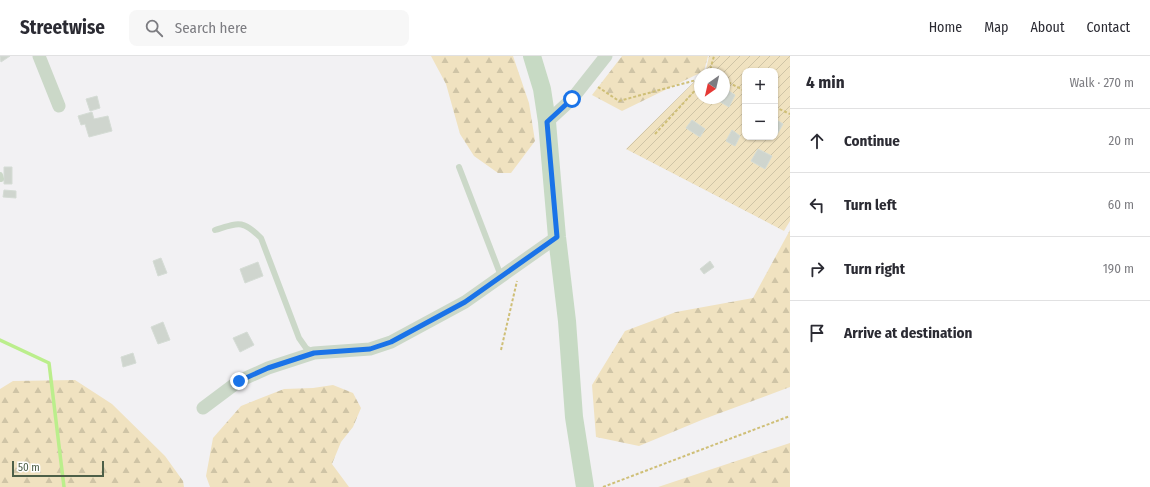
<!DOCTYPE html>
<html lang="en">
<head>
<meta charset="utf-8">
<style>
  :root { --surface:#fff; --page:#f7f7f7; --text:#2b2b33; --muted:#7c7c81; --line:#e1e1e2 }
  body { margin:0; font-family:"Fira Sans Condensed",sans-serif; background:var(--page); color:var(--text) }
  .controls { position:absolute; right:12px; top:12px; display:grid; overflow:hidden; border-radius:8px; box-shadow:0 1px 3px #0004 }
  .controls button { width:36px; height:36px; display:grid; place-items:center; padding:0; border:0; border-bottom:1px solid var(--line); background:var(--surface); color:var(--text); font:20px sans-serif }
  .compass { position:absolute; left:694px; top:12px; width:36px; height:36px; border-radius:50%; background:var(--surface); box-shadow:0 1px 3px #0004; rotate:214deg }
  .scale { position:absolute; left:12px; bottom:10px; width:92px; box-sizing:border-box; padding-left:4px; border:2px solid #4d5f48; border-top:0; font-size:11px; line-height:14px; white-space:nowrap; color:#4d5f48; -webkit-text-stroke:3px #fff; paint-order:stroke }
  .stop { position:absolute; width:12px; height:12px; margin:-9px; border:3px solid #1a73e8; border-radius:50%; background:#fff }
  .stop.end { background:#1a73e8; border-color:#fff; box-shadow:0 1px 4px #0008 }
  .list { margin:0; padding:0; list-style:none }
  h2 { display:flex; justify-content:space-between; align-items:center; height:52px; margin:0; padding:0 16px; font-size:17px }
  h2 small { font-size:13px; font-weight:400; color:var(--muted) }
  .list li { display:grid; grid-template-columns:26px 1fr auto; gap:12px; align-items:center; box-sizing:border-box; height:64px; padding:0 16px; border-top:1px solid var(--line) }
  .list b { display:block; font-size:15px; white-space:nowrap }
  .list em { font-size:13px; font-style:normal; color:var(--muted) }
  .icon { flex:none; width:22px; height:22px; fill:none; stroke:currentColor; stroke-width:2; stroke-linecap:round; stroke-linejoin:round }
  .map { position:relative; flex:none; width:790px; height:431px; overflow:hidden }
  header { display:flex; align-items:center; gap:24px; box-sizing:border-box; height:56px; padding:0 20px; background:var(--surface); border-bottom:1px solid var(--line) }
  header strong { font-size:19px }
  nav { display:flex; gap:22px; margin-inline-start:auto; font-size:14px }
  .search { width:280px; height:36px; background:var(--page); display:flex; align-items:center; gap:10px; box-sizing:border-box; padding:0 14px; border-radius:8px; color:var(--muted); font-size:15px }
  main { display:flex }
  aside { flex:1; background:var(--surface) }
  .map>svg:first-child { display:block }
  .forest { fill:url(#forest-firs) }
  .garden { fill:url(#garden-furrows); fill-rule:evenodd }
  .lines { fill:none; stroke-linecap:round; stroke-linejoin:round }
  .stream { stroke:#bbee8c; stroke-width:3.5 }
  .building { fill:#cfd5ce; stroke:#d5dcd5 }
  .path { stroke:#cfbf77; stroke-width:2; stroke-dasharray:3 2; stroke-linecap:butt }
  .lane { stroke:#cbd8c8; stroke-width:6 }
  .street { stroke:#cbd8c8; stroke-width:13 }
  .secondary { stroke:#c7dac4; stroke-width:18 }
  .route { stroke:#1a73e8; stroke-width:5 }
</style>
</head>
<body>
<header>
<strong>Streetwise</strong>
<div class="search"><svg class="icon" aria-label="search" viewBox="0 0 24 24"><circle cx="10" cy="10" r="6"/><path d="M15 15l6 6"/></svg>Search here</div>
<nav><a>Home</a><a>Map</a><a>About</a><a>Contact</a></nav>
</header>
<main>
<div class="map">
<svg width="790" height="431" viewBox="0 0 790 431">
  <defs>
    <pattern id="forest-firs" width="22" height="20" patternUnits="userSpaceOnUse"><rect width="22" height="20" fill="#f0e2c0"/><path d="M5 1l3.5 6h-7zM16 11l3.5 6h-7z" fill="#cfc4a6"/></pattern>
    <pattern id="garden-furrows" width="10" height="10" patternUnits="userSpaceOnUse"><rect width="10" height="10" fill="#f0e2c0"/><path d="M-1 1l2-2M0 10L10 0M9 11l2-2" fill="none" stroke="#cfc4a6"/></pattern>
  </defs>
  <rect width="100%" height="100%" fill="#f2f1f3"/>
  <path class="forest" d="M 431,0 L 513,0 L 529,47 L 535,85 L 511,117 L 498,117 L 474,100 L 460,78 L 446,28 Z
    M 622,0 L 708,0 L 704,15 L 622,55 L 592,39 Z
    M 790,174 L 790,331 L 704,363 L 639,390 L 596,381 L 592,329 L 625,275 L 676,256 L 753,242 Z
    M 75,324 L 112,348 L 165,400 L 183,425 L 184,431 L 0,431 L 0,333 L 13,325 Z
    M 333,329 L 353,337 L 361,352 L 353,371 L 341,386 L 332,408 L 349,431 L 210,431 L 206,420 L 213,382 L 241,350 L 284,333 L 313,332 Z
    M 790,387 L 790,431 L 658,431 Z"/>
  <path class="garden" d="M 709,0 L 790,0 L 790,165 L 784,175 L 626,93 L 700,20 L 700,42 L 724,42 L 724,18 L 702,18 L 706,14 ZM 745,15 L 775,15 L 775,81 L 745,81 Z"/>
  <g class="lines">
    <path class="stream" d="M 0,284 L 49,307 L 64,431"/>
  </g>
  <path class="building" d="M 0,0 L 10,0 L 1,6 Z
    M 724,32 L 735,39 L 729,51 L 717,44 L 718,42 L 724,42 Z
    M 97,40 L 100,52 L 90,55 L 86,43 Z
    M 92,56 L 94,63 L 108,60 L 112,75 L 89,81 L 85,68 L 81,69 L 78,60 Z
    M 775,63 L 783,68 L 776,80 L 775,79 Z
    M 692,64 L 705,73 L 700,81 L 686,72 Z
    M 732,74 L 740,80 L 735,90 L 726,85 Z
    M 758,93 L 772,100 L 765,113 L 751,105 Z
    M 4,111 L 12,111 L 12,128 L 4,128 Z
    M 4,134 L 16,135 L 16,142 L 3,141 Z
    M 161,202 L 167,217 L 158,220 L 153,205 Z
    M 710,205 L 714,211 L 704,218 L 700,213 Z
    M 258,206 L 263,220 L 245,227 L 240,213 Z
    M 163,266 L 170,284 L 158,288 L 151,271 Z
    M 247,276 L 254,289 L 240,296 L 233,282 Z
    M 133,297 L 136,307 L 123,311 L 121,301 Z"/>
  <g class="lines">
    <path class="path" d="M 709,18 L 714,0
      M 724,24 L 745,35
      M 598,31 L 619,45 L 700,23
      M 775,51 L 790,58
      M 655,78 L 700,29
      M 501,294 L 517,225
      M 603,431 L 790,360"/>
    <path class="lane" d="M 459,111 L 501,220
      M 0,119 L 1,123
      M 215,174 C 238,167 242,163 261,182 L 299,282 L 306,292 L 313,296"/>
    <path class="street" d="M 39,0 L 59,50
      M 547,66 L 572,43 L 606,0
      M 203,352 L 239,325 L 268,312 L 314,297 L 370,293 L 391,286 L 465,246 L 557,181"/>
    <path class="secondary" d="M 532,0 L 542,33 L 547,66 L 557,181 L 567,265 L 574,361 L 585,431"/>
  </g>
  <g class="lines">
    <path class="route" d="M 239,325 L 268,312 L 314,297 L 370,293 L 391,286 L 465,246 L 557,181 L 547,66 L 572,43"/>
  </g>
</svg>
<div class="controls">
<button>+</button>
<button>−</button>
</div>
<svg class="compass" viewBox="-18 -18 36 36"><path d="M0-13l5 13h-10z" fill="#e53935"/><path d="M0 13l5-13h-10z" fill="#7c7c81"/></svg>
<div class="scale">50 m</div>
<div class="stop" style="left:572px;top:43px"></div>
<div class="stop end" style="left:239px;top:325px"></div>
</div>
<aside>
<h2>4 min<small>Walk · 270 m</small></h2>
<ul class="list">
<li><svg class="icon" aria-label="ahead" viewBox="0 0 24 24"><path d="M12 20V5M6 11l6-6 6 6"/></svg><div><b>Continue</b></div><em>20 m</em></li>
<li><svg class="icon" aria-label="left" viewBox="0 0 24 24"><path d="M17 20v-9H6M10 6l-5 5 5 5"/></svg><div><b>Turn left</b></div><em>60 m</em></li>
<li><svg class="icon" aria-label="right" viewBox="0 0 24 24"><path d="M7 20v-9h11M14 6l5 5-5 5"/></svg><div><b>Turn right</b></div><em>190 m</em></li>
<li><svg class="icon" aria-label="arrive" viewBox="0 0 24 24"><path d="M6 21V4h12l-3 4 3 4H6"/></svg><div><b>Arrive at destination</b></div></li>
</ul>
</aside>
</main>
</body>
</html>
